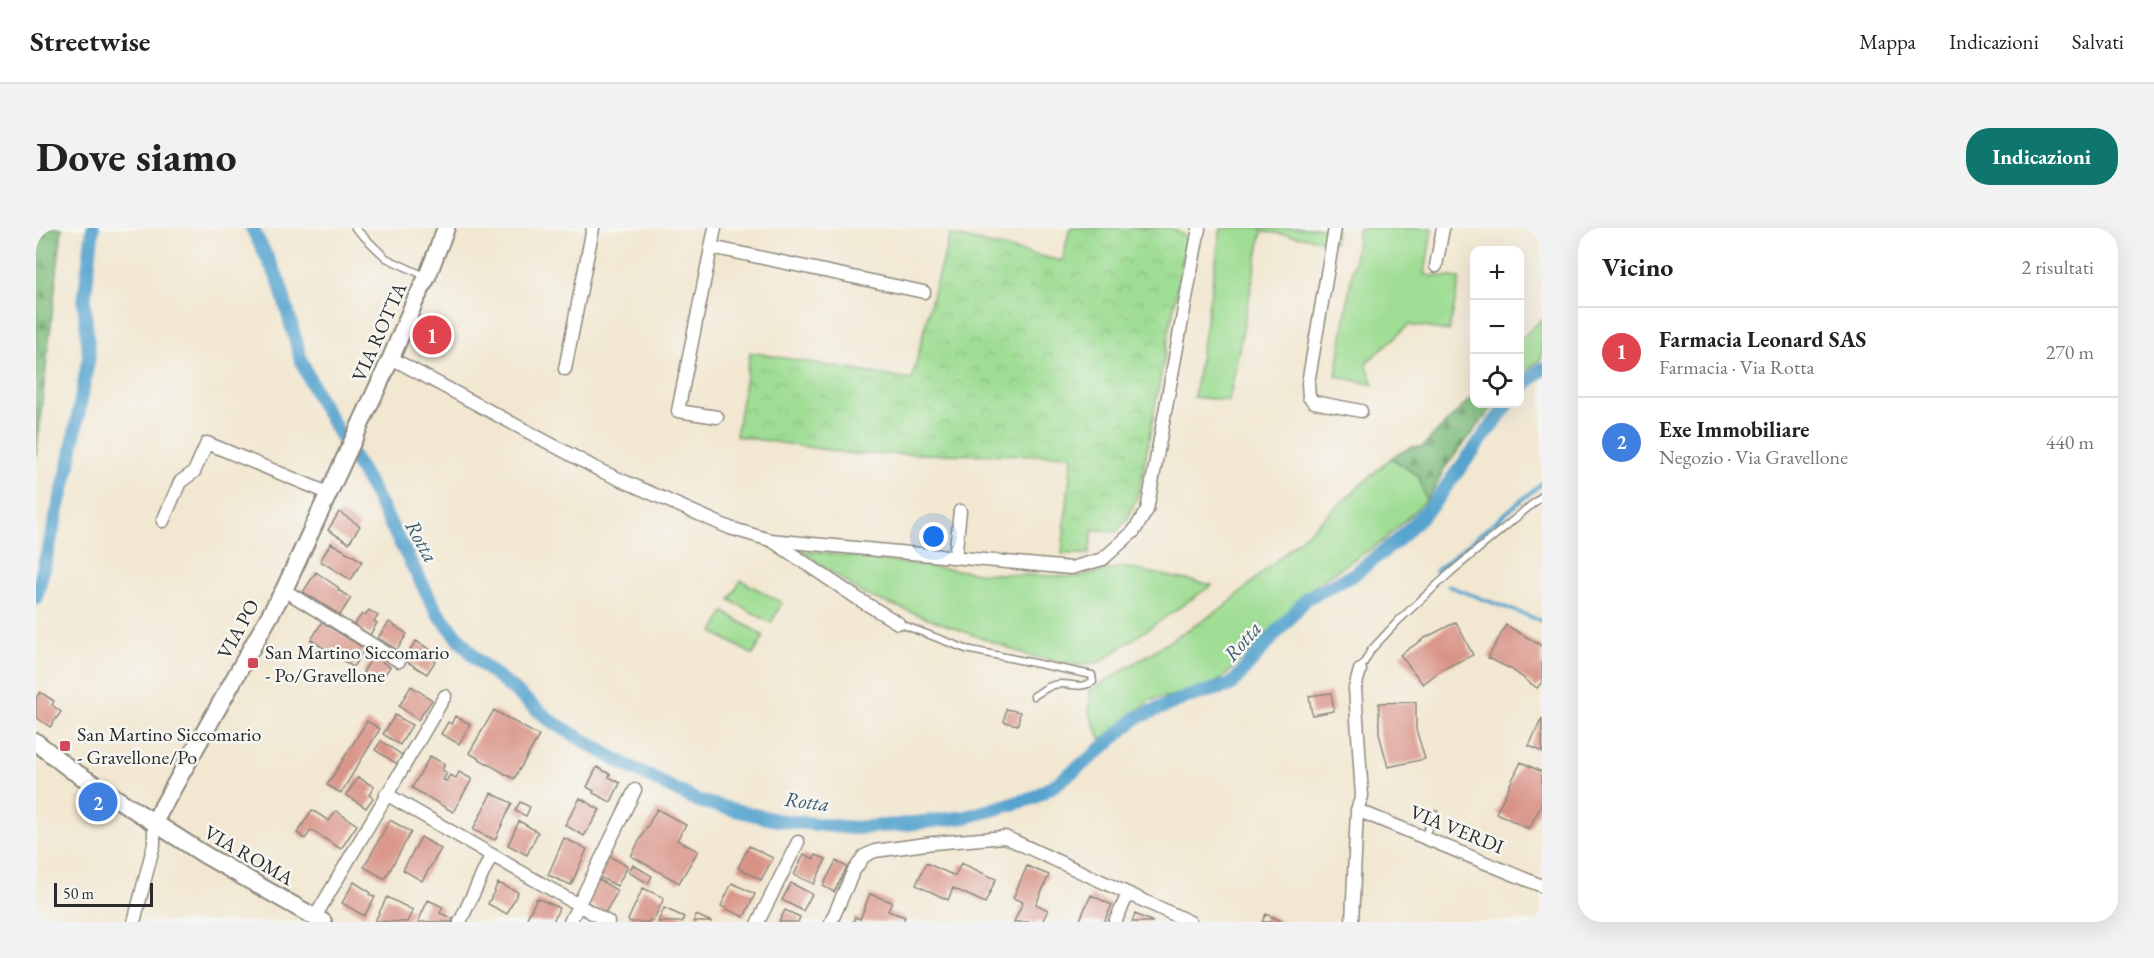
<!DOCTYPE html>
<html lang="it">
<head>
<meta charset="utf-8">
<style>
  :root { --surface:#fff; --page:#f2f2f2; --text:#222; --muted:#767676; --line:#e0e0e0; --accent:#0f766e }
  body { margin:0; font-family:"EB Garamond",serif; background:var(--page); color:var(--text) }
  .controls { position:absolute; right:18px; top:18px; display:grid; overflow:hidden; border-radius:12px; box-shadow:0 6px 24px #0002 }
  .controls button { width:54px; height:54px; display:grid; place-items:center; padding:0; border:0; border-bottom:2px solid var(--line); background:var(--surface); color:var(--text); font:30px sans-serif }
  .scale { position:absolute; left:18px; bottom:15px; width:99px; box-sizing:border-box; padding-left:6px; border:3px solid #2b2b2b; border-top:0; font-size:16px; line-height:21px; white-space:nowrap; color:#2b2b2b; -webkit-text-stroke:4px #f6f6f2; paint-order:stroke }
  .you { position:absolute; left:898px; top:309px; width:21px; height:21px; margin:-15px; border:4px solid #fff; border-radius:50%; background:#1a73e8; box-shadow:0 0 0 9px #1a73e833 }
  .badge { display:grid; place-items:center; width:39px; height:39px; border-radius:50%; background:var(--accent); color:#fff; font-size:20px; font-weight:700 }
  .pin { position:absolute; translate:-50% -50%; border:3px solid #fff; box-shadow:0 2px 6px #0006 }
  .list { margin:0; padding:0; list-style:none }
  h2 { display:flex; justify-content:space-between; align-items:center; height:78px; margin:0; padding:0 24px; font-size:26px }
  h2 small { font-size:20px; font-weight:400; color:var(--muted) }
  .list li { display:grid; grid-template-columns:39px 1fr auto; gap:18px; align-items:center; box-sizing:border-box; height:90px; padding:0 24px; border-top:2px solid var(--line) }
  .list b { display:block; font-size:22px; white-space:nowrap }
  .list p { margin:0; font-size:20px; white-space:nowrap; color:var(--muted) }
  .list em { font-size:20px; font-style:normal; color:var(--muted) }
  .icon { flex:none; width:33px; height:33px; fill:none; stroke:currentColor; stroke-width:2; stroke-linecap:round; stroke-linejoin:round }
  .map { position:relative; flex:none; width:1506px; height:694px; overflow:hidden; border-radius:24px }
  header { display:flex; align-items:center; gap:36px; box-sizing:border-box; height:84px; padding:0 30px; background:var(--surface); border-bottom:2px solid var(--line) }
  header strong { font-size:28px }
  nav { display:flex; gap:33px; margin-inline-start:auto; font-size:21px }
  .intro { display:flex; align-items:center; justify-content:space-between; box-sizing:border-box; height:144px; padding:0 36px }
  h1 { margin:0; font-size:42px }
  .button { padding:15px 27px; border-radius:24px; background:var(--accent); color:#fff; font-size:21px; font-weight:700 }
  main { display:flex; gap:36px; padding:0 36px }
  aside { flex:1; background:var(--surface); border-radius:24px; box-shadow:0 6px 24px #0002 }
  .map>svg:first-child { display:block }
  .green { fill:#9edd93; stroke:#64845f; stroke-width:1.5 }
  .forest { fill:url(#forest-firs); stroke:#547454; stroke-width:1.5 }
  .park { fill:url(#park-crowns); stroke:#64845f; stroke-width:1.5 }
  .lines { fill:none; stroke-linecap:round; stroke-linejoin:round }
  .stream { stroke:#54a3ce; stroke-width:4 }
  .canal { stroke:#54a3ce; stroke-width:14 }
  .building { fill:#d99386 }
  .lane-casing { stroke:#8e897e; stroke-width:9 }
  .street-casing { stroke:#8e897e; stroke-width:15 }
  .secondary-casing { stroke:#8e897e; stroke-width:20 }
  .lane { stroke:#fff; stroke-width:6 }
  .street { stroke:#fff; stroke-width:12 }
  .secondary { stroke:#fff; stroke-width:16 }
  .poi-dot { fill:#d1495b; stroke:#f6f6f2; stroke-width:2 }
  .labels { text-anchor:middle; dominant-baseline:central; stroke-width:5; stroke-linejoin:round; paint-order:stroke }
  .street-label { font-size:20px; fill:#2b2b2b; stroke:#f6f6f2 }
  .poi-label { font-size:20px; fill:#2b2b2b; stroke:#f6f6f2; text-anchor:start }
  .water-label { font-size:21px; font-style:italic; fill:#3b5b6c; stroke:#f6f6f2 }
</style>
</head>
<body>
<header>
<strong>Streetwise</strong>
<nav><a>Mappa</a><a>Indicazioni</a><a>Salvati</a></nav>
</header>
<div class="intro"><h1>Dove siamo</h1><a class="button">Indicazioni</a></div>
<main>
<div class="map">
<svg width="1506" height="694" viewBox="0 0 1506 694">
  <defs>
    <pattern id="forest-firs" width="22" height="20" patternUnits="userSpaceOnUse" patternTransform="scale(1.5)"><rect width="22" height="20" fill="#7ebc7d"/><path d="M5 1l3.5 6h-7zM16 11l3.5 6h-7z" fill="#679967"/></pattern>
    <pattern id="park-crowns" width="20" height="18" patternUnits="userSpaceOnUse" patternTransform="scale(1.5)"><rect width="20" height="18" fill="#9edd93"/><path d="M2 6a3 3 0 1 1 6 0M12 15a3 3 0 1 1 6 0" fill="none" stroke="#88be7f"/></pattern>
  </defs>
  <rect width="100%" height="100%" fill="#f6f6f2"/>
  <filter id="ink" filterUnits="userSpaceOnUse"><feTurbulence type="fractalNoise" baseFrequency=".0167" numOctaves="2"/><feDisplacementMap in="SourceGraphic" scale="12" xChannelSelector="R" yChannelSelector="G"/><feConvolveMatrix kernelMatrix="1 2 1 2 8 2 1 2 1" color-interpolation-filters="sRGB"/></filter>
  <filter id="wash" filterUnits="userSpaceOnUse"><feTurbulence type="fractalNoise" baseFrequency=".008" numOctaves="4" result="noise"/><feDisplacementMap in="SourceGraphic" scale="24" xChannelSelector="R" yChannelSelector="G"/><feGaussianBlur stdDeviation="1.35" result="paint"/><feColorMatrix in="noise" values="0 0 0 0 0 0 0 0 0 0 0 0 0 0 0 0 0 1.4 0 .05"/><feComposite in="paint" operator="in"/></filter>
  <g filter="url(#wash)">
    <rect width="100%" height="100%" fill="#f2e7d0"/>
    <path class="green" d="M 1185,0 L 1300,0 L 1298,14 L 1226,3 L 1193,173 L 1158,169 Z
      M 1323,0 L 1396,0 L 1389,47 L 1424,50 L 1413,103 L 1373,97 L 1330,135 L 1338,157 L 1300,148 Z
      M 1506,91 L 1506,130 L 1484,149 L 1484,112 Z
      M 1355,230 L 1383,248 L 1390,272 L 1347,313 L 1280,356 L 1187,450 L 1170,461 L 1115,472 L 1065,512 L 1053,484 L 1054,463 L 1187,380 Z
      M 764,322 L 943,345 L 1041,349 L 1086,339 L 1176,357 L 1064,434 L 1042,437 L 994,428 L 827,366 Z
      M 705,352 L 746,375 L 735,395 L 694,372 Z
      M 688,384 L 728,408 L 717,427 L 677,404 Z"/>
    <path class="forest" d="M 0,0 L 26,0 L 0,228 Z
      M 1438,167 L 1438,176 L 1459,176 L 1408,241 L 1399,259 L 1390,272 L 1383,248 L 1355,230 L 1375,219 L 1386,219 Z"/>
    <path class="park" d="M 1034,0 L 1136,0 L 1151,9 L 1103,264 L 1091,292 L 1080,304 L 1057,301 L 1053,326 L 1026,326 L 1036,227 L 817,226 L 700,208 L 714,124 L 876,152 L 898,61 L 914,7 L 1026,33 Z"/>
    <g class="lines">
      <path class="stream" d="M 1400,343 L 1506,255
        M 1412,358 L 1506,393"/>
      <path class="canal" d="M 216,0 L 243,53 L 265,132 L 282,170 L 332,254 L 401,384 L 440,431 L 515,493 L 582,533 L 662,573 L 740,592 L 817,600 L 862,597 L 930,589 L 997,570 L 1020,556 L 1057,528 L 1100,490 L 1151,469 L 1195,457 L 1271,370 L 1317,347 L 1361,313 L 1397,276 L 1472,176
        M 1484,161 L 1506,141
        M 0,370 L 33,237 L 53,128 L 48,74 L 57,0"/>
    </g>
    <g id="blocks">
      <path class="building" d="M 303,284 L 324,298 L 313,315 L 292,302 Z
        M 295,315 L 326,333 L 315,352 L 284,333 Z
        M 280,344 L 303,360 L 302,362 L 315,370 L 304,387 L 267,364 Z
        M 333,382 L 342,388 L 338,393 L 341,395 L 334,407 L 318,397 L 326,386 L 329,388 Z
        M 286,394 L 329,421 L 317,439 L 275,412 Z
        M 353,394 L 371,406 L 361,422 L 342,410 Z
        M 1420,394 L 1437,427 L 1407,441 L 1387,456 L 1364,427 L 1389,410 Z
        M 1470,397 L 1506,418 L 1506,454 L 1501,460 L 1475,441 L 1452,430 Z
        M 380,413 L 403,427 L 391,446 L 368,432 Z
        M 337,428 L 354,439 L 343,455 L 327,444 Z
        M 375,458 L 396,472 L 382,492 L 363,478 Z
        M 4,464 L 18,473 L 16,477 L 25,484 L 14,499 L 0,489 L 0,470 Z
        M 1295,465 L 1298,483 L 1276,487 L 1273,468 Z
        M 1380,474 L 1380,501 L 1389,531 L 1352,539 L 1343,506 L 1343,475 Z
        M 970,481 L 984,484 L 982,497 L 968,494 Z
        M 458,482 L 503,508 L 478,551 L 433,525 Z
        M 359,487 L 376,497 L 364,517 L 347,506 Z
        M 419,488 L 434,496 L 423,516 L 405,506 L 412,494 L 415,496 Z
        M 1506,490 L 1506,524 L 1493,518 Z
        M 331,493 L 344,501 L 305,565 L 291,557 Z
        M 345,513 L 366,527 L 361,536 L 339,522 Z
        M 394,528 L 409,536 L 406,542 L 411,545 L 407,552 L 410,553 L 414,547 L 420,550 L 423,544 L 436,551 L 417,584 L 376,560 Z
        M 1485,534 L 1506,544 L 1506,575 L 1493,601 L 1460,585 Z
        M 561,539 L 574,546 L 573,549 L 584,555 L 575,574 L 557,565 L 558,563 L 551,559 Z
        M 322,549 L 338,559 L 333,567 L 337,570 L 330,580 L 310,567 Z
        M 455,565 L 476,575 L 459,612 L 437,602 Z
        M 544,570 L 564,582 L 548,608 L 529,597 Z
        M 484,574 L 494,579 L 490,588 L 479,583 Z
        M 621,581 L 650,597 L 641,612 L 662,623 L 643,655 L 595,628 Z
        M 276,582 L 293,593 L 300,583 L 321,597 L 305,621 L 275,602 L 269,611 L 261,605 Z
        M 354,592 L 375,604 L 349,651 L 328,639 Z
        M 483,593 L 502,604 L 491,627 L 472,617 Z
        M 385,609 L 405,621 L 386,653 L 367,642 Z
        M 528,610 L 551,621 L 535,657 L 512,647 Z
        M 713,618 L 737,630 L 725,652 L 702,640 Z
        M 768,626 L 778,631 L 780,627 L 790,631 L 778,656 L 758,647 Z
        M 571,627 L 592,638 L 581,658 L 563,649 Z
        M 800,633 L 811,639 L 798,664 L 787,658 Z
        M 890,635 L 919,648 L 925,635 L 960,651 L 949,675 L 917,660 L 912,672 L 880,657 Z
        M 597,637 L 616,648 L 612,655 L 592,644 Z
        M 991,638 L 1013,647 L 1000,676 L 1012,682 L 1006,694 L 978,694 L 987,674 L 977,670 Z
        M 562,651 L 582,663 L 569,685 L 551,674 Z
        M 318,654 L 334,664 L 333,666 L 339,669 L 328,688 L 306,675 Z
        M 462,655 L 482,664 L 471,686 L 452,676 Z
        M 696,655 L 719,666 L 708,689 L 685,678 Z
        M 755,655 L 776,666 L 767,683 L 746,672 Z
        M 607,660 L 628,670 L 617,693 L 614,692 L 613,694 L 595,694 L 592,692 Z
        M 834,666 L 856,674 L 852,683 L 869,689 L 867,694 L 817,694 L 819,689 L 824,691 Z
        M 1055,667 L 1076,677 L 1068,694 L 1043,694 Z
        M 351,669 L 377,682 L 371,694 L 339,693 Z
        M 501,670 L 523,680 L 517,694 L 489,694 Z
        M 392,672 L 407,679 L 404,685 L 418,691 L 416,694 L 382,694 Z
        M 628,680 L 648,689 L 646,694 L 622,694 Z
        M 749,682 L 764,689 L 762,694 L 743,694 Z
        M 1099,686 L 1117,694 L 1096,694 Z
        M 1230,686 L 1248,694 L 1226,694 Z
        M 660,687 L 676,694 L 657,694 Z"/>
    </g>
  </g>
  <g filter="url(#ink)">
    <use href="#blocks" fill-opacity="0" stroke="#8e897e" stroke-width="1.5"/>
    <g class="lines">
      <defs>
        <path id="lane" d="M 319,0 L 350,30 L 391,49
          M 862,395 L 930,421 L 1056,447 L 1057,454 C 1043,461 1039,456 1024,456 C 1014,456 1006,463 998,468
          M 1324,442 L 1335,422 L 1362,393 L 1415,344 L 1506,268
          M 1388,609 L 1399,586"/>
        <path id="street" d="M 679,0 L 642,183 L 681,189
          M 1299,0 L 1272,155 L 1273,169 L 1278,174 L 1325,183
          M 675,19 L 888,64
          M 1400,38 L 1407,0
          M 355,130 L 565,243 L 694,300 L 734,312 L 1035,340 L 1067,331 L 1098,303 L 1111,282 L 1163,0
          M 529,141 L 557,0
          M 127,293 L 144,254 L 158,244 L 171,215 L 292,265
          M 735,312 L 824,372 L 862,395
          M 919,330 L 924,283
          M 248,362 L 363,433
          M 350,566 L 572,694
          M 1321,582 L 1506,658
          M 279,689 L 409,468
          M 98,694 L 118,616 L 118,594
          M 424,694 L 455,628
          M 534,694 L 599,562
          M 722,694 L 762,614
          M 795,694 L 817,644 L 828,628 L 839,623 L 897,615 L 969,609 L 1154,694
          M 1079,694 L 1092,666
          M 1316,694 L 1321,582 L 1326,568 L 1319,460 L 1324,442"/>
        <path id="secondary" d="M 0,514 L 34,541 L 169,627 L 287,694
          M 118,594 L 248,362 L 355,130 L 378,75 L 391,49 L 410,0"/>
      </defs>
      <use href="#lane" class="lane-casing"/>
      <use href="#street" class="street-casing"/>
      <use href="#secondary" class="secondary-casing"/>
      <use href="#lane" class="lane"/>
      <use href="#street" class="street"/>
      <use href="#secondary" class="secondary"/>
    </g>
  </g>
  <g class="poi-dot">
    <rect x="211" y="429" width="12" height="12" rx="3"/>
    <rect x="23" y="512" width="12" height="12" rx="3"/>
  </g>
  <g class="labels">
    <g class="street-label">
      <text transform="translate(343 104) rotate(-66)">VIA ROTTA</text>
      <text transform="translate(202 401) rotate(-61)">VIA PO</text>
      <text transform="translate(1421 601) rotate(22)">VIA VERDI</text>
      <text transform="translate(213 627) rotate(30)">VIA ROMA</text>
    </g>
    <g class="poi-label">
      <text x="229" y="424">San Martino Siccomario<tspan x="229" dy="23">- Po/Gravellone</tspan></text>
      <text x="41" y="506">San Martino Siccomario<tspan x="41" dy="23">- Gravellone/Po</tspan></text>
    </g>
    <g class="water-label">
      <text transform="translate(386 313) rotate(61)">Rotta</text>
      <text transform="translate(1206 413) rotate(-49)">Rotta</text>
      <text transform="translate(771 573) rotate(7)">Rotta</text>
    </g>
  </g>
</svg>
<div class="controls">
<button>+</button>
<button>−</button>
<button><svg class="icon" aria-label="locate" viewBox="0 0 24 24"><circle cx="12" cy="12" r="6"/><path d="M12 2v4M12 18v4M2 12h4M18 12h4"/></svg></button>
</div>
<div class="scale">50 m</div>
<div class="you"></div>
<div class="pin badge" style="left:396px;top:107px;background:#e0444e">1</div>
<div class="pin badge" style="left:62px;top:574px;background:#3f7fe0">2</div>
</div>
<aside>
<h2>Vicino<small>2 risultati</small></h2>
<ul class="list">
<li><span class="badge" style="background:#e0444e">1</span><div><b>Farmacia Leonard SAS</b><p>Farmacia · Via Rotta</p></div><em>270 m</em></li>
<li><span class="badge" style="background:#3f7fe0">2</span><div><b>Exe Immobiliare</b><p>Negozio · Via Gravellone</p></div><em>440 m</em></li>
</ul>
</aside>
</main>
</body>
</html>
